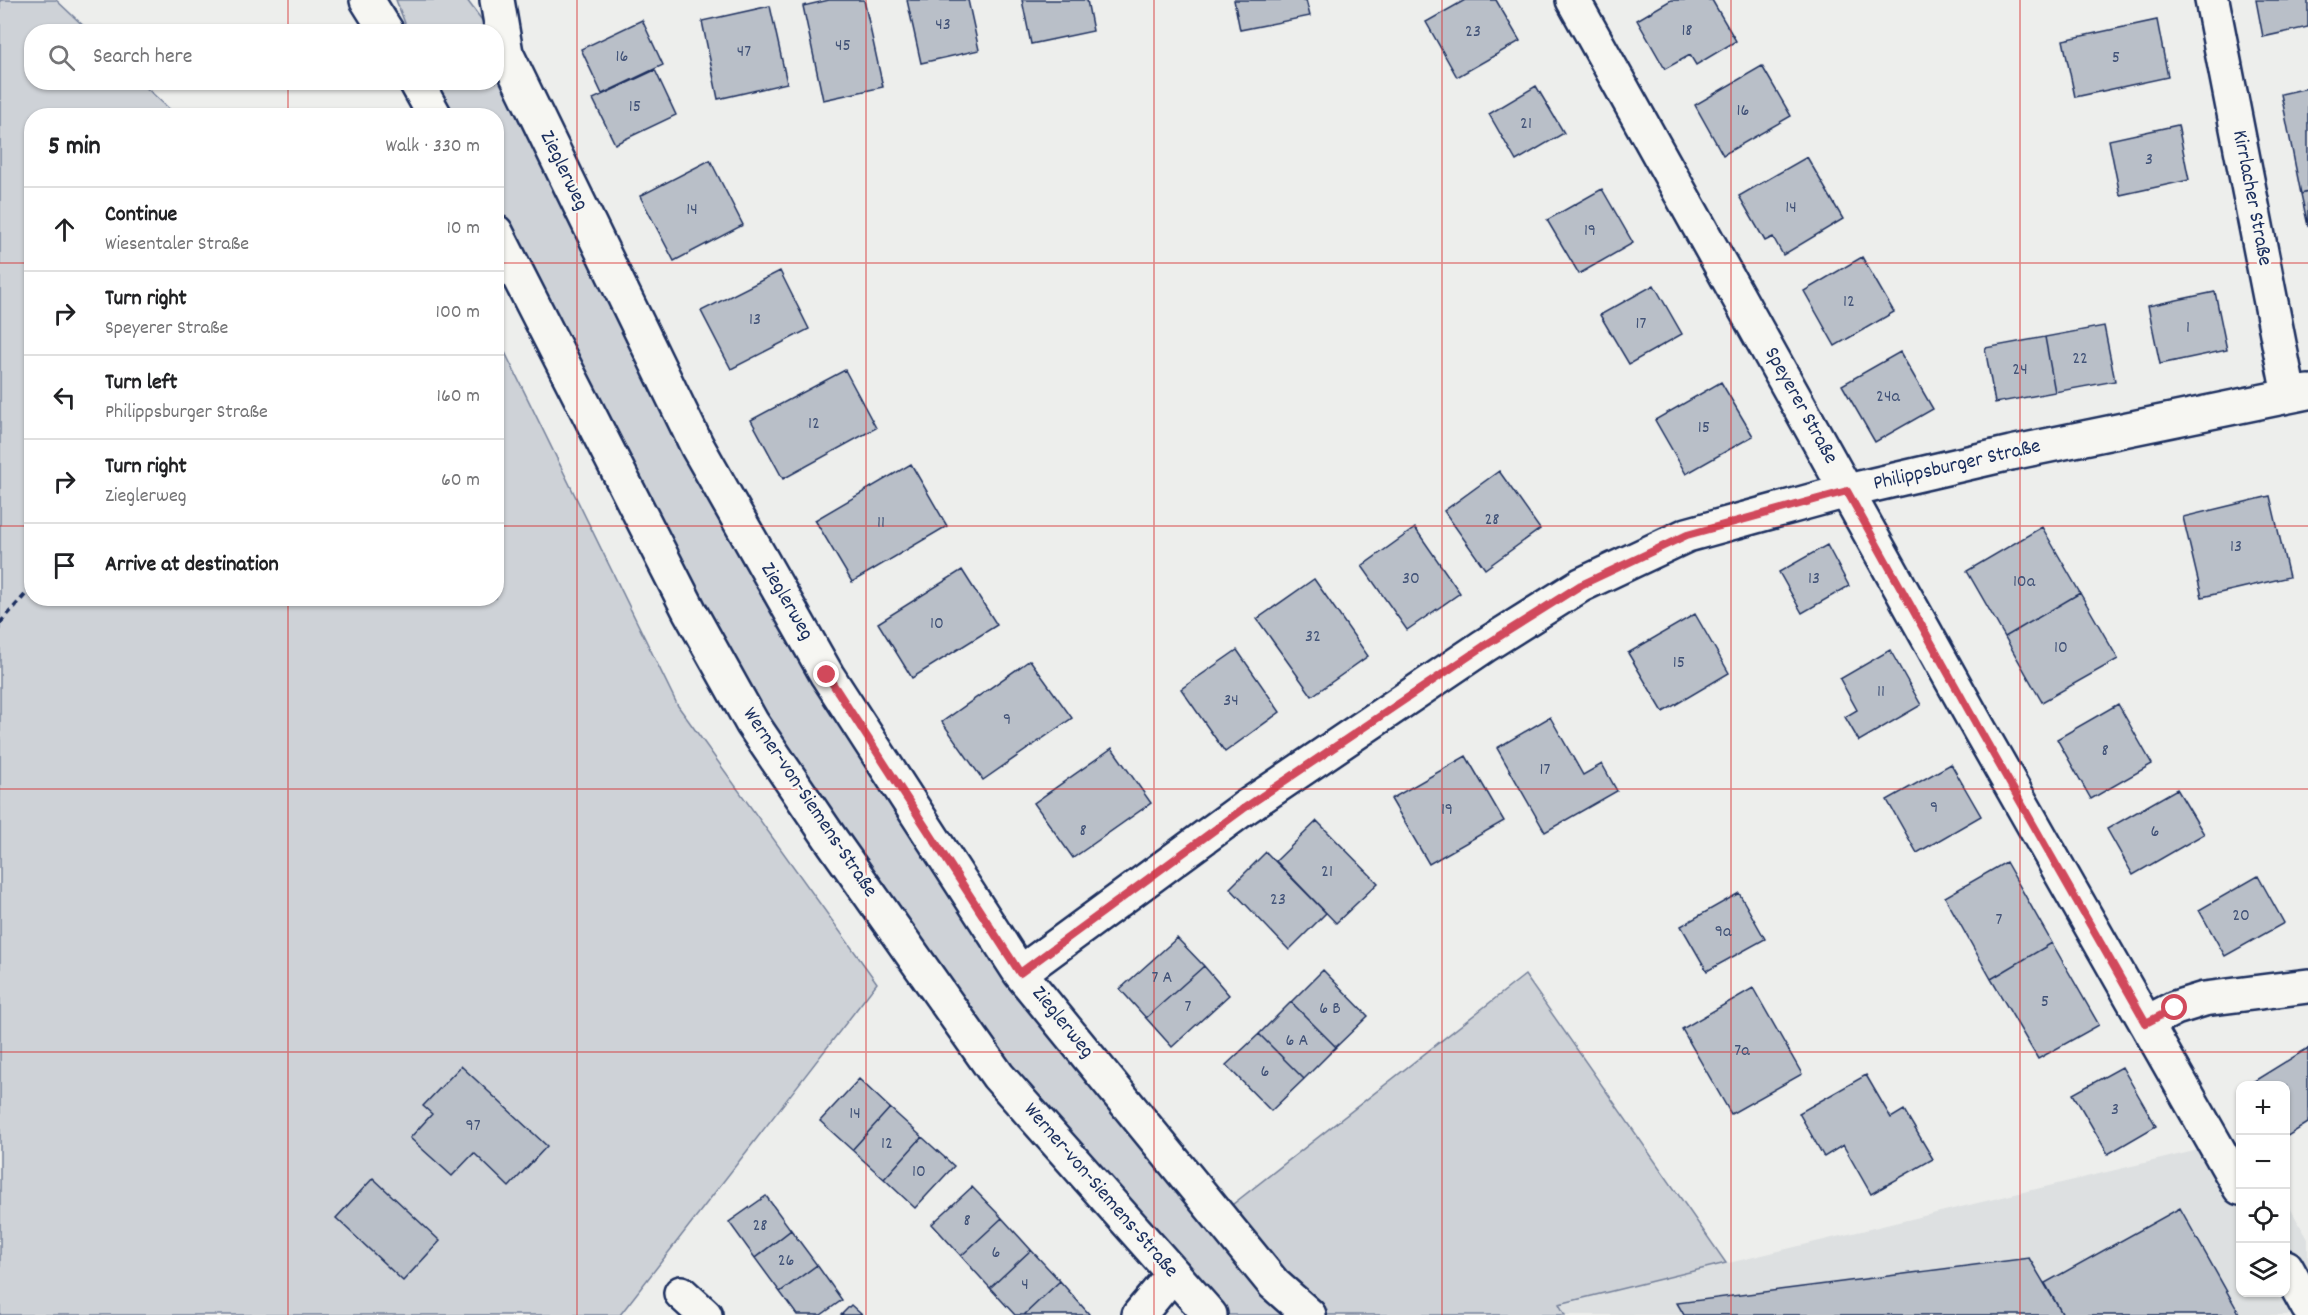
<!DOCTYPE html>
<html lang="en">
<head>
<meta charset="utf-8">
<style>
  :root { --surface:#fff; --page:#f6f6f6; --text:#202124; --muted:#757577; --line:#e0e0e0 }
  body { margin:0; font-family:Dekko,sans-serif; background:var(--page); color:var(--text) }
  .controls { position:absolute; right:18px; bottom:18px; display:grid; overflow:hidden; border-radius:12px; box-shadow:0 2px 4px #0004 }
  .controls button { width:54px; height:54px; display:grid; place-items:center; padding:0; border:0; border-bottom:2px solid var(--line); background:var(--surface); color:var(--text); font:30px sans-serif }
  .stop { position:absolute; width:18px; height:18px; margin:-14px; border:4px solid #d1495b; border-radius:50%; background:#fff }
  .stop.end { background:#d1495b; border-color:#fff; box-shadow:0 2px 6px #0008 }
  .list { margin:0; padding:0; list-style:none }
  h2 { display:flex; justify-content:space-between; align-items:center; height:78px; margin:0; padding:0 24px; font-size:26px }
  h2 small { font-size:20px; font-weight:400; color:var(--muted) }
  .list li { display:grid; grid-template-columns:39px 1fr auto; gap:18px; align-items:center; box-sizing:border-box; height:84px; padding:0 24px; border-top:2px solid var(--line) }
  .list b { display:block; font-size:22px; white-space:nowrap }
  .list p { margin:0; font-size:20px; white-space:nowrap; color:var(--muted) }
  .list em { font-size:20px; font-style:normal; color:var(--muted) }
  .icon { flex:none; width:33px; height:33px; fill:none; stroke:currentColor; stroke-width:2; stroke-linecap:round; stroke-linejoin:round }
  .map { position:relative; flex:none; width:2308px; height:1315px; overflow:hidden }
  .search { position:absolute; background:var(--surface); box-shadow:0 2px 4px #0004; left:24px; top:24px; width:480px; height:66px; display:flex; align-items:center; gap:15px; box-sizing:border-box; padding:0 21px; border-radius:24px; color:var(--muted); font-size:22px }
  .panel { position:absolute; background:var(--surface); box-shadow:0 2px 4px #0004; left:24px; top:108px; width:480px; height:498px; border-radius:24px }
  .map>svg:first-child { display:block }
  .built { fill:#dde0e1 }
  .green { fill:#ced2d7; stroke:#74809a; stroke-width:1.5 }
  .building { fill:#b9bfc8; stroke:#1b2f5e; stroke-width:1.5 }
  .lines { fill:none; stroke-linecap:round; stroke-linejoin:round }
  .minor-casing { stroke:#1b2f5e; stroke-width:38 }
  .major-casing { stroke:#1b2f5e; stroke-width:38 }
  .path { stroke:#1b2f5e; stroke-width:4; stroke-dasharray:6 4.5; stroke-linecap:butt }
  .minor { stroke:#f6f6f2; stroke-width:33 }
  .major { stroke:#f6f6f2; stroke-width:33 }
  .route { stroke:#d1495b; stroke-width:8 }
  .grid { fill:none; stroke:#d62828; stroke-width:1.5; stroke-opacity:0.55 }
  .labels { text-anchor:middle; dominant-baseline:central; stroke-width:5; stroke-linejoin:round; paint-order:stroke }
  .number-label { font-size:18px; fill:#425378 }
  .street-label { font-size:21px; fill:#1b2f5e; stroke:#f6f6f2 }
</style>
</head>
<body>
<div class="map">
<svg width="2308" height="1315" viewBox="0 0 2308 1315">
  <rect width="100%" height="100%" fill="#edeeec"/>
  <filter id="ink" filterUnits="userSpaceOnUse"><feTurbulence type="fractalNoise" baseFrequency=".0167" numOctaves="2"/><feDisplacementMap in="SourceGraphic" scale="12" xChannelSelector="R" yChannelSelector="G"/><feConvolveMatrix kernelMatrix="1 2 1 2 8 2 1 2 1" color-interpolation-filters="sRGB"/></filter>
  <g filter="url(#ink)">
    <path class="built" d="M 2240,1140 L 2240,1292 L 2286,1292 L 2286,1201 L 2308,1239 L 2308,1315 L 1565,1315 L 1558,1304 Z"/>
    <path class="green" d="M 0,0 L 56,0 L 89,31 L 32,32 L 32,82 L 141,83 L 176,115 L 32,116 L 32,598 L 496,598 L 497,336 L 678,706 L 877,983 L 620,1315 L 0,1315 Z
      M 396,0 L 467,0 L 490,31 L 408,31 Z
      M 497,40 L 697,446 L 1020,973 L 1219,1215 L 1525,975 L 1726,1263 L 1559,1304 L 1565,1315 L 1213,1315 L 998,1076 L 752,723 L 497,232 L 496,116 L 440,115 L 428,83 L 496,82 Z"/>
    <path class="building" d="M 829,0 L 864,0 L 883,87 L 823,100 L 803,6 Z
      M 907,0 L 968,0 L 979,50 L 921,63 Z
      M 1022,0 L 1087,0 L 1093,31 L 1031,44 Z
      M 1234,0 L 1306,0 L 1310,16 L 1240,30 Z
      M 1465,0 L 1496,0 L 1520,41 L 1457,77 L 1426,22 Z
      M 1671,0 L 1712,0 L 1736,41 L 1696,65 L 1690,55 L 1665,69 L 1637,20 Z
      M 2256,0 L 2308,0 L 2308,27 L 2263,37 Z
      M 770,6 L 787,83 L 718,99 L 702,21 Z
      M 642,20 L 663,65 L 602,94 L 581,49 Z
      M 2157,20 L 2168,77 L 2075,97 L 2063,40 Z
      M 1762,66 L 1791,116 L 1723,155 L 1695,105 Z
      M 655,70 L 676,115 L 615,144 L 593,99 Z
      M 1536,86 L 1564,133 L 1516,161 L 1489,114 Z
      M 2308,88 L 2308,192 L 2301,194 L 2281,94 Z
      M 2178,125 L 2189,180 L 2120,195 L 2109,140 Z
      M 1807,157 L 1843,219 L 1783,255 L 1773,237 L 1765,241 L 1739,196 Z
      M 710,160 L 743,225 L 674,261 L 640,196 Z
      M 1602,189 L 1633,243 L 1579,274 L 1547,220 Z
      M 2308,192 L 2308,226 L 2301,194 Z
      M 1862,257 L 1894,312 L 1835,346 L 1804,291 Z
      M 780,271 L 809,329 L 731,369 L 701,311 Z
      M 1654,285 L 1682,334 L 1629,364 L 1600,315 Z
      M 2215,292 L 2227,350 L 2160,364 L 2148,306 Z
      M 2104,326 L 2115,381 L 2055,392 L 2045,337 Z
      M 2045,337 L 2055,392 L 1995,403 L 1985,348 Z
      M 1900,352 L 1933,409 L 1875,442 L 1842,385 Z
      M 845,370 L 876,428 L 783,479 L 751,420 Z
      M 1721,382 L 1753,436 L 1686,474 L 1655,420 Z
      M 911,464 L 947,526 L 852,582 L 815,520 Z
      M 1499,471 L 1540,529 L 1485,569 L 1444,511 Z
      M 2270,496 L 2289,577 L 2202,597 L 2183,517 Z
      M 2042,527 L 2080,593 L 2005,637 L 1967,571 Z
      M 1415,528 L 1460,593 L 1407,630 L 1362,566 Z
      M 1827,545 L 1849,586 L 1802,613 L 1779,572 Z
      M 962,570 L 997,625 L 912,678 L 878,623 Z
      M 1314,579 L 1368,656 L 1312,696 L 1257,619 Z
      M 2080,593 L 2118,659 L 2042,702 L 2005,637 Z
      M 1695,614 L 1729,673 L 1663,712 L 1628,653 Z
      M 1237,650 L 1280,712 L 1225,752 L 1181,689 Z
      M 1890,650 L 1921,705 L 1859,741 L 1845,717 L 1857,710 L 1840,679 Z
      M 1030,660 L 1072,718 L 983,780 L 942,722 Z
      M 2118,704 L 2152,764 L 2091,799 L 2057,739 Z
      M 1550,717 L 1583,775 L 1602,764 L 1617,791 L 1545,832 L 1497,748 Z
      M 1112,748 L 1151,803 L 1073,858 L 1034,803 Z
      M 1466,756 L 1504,821 L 1429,864 L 1391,799 Z
      M 1951,764 L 1981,816 L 1917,853 L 1887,800 Z
      M 2177,789 L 2204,834 L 2133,875 L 2107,829 Z
      M 1317,821 L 1378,883 L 1336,923 L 1276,861 Z
      M 1266,852 L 1326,913 L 1289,950 L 1230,888 Z
      M 2006,862 L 2052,943 L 1991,979 L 1945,897 Z
      M 2258,876 L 2284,923 L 2225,956 L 2199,910 Z
      M 1739,893 L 1765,939 L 1707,971 L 1681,926 Z
      M 1177,938 L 1204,966 L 1146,1018 L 1120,989 Z
      M 2052,943 L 2099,1025 L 2038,1059 L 1991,979 Z
      M 1204,966 L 1229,995 L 1172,1047 L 1146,1018 Z
      M 1323,970 L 1368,1016 L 1336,1047 L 1291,1002 Z
      M 1753,988 L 1802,1074 L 1731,1114 L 1682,1029 Z
      M 1291,1002 L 1336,1047 L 1304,1079 L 1259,1034 Z
      M 1259,1034 L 1304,1079 L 1271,1111 L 1226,1065 Z
      M 2308,1048 L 2308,1123 L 2286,1137 L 2286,1086 L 2253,1086 L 2251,1083 Z
      M 461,1066 L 547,1146 L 509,1187 L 474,1153 L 452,1176 L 410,1138 L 432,1114 L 423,1106 Z
      M 2122,1067 L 2156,1126 L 2108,1154 L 2073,1094 Z
      M 1866,1075 L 1891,1118 L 1904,1110 L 1933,1159 L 1871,1194 L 1843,1145 L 1824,1157 L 1799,1113 Z
      M 859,1079 L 890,1108 L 852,1150 L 820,1121 Z
      M 890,1108 L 922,1137 L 884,1179 L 852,1150 Z
      M 922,1137 L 954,1166 L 915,1208 L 884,1179 Z
      M 373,1178 L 440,1241 L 403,1281 L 336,1218 Z
      M 972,1187 L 1002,1218 L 961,1256 L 932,1224 Z
      M 766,1196 L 791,1230 L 755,1258 L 729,1222 Z
      M 2180,1208 L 2240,1315 L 2063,1315 L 2045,1283 Z
      M 1002,1218 L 1031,1250 L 990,1288 L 961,1256 Z
      M 791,1230 L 817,1265 L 780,1292 L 755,1258 Z
      M 1031,1250 L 1060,1281 L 1024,1315 L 1015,1315 L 990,1288 Z
      M 2029,1258 L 2063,1315 L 1684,1315 L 1677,1303 Z
      M 817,1265 L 842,1300 L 821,1315 L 797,1315 L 780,1292 Z
      M 1060,1281 L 1089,1314 L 1088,1315 L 1024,1315 Z
      M 851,1305 L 862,1315 L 841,1315 Z"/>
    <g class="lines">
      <defs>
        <path id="minor" d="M 497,0 L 506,53 L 697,446 L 827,675 L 1020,973 L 1274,1284 L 1309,1315
          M 1573,0 L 1979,729 L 2240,1188
          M 2212,0 L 2289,395
          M 1020,973 L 1243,809 L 1484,646 L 1581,585 L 1687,535 L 1847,491 L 2011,453 L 2308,392
          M 2146,1023 L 2175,1008 L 2204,999 L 2308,986
          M 2286,1267 L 2308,1307
          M 681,1293 L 705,1315
          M 1139,1315 L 1173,1274"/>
        <path id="major" d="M 367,0 L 387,32
          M 416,82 L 435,116
          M 496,232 L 690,612 L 752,723 L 830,838 L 998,1076 L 1210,1315"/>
      </defs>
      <use href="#minor" class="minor-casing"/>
      <use href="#major" class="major-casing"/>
      <path class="path" d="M 0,623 L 32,587"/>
      <use href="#minor" class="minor"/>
      <use href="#major" class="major"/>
    </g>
  </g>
  <g class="lines" filter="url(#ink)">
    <path class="route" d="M 827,675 L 1020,973 L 1243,809 L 1484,646 L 1581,585 L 1687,535 L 1847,491 L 1979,729 L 2146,1023 L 2175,1008"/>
  </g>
  <path class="grid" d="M 288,0 L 288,32M 577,0 L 577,1315M 866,0 L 866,1315M 1154,0 L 1154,1315M 1442,0 L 1442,1315M 1731,0 L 1731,1315M 2020,0 L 2020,1315M 288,82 L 288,116M 0,263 L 32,263M 496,263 L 2308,263M 0,526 L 32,526M 496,526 L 2308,526M 288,598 L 288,1315M 0,789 L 2308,789M 0,1052 L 2308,1052"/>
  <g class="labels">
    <g class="number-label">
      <text x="943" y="25">43</text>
      <text x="1687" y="31">18</text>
      <text x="1473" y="32">23</text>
      <text x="843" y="46">45</text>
      <text x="744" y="52">47</text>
      <text x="622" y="57">16</text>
      <text x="2116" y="58">5</text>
      <text x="635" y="107">15</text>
      <text x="1743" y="111">16</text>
      <text x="1526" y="124">21</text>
      <text x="2149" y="160">3</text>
      <text x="1791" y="208">14</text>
      <text x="692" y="210">14</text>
      <text x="1590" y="231">19</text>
      <text x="1849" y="302">12</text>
      <text x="755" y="320">13</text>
      <text x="1641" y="324">17</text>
      <text x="2188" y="328">1</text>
      <text x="2080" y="359">22</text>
      <text x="2020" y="370">24</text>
      <text x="1888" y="397">24a</text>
      <text x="814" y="424">12</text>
      <text x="1704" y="428">15</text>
      <text x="1492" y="520">28</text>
      <text x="881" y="523">11</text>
      <text x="2236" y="547">13</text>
      <text x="1411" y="579">30</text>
      <text x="1814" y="579">13</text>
      <text x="2024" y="582">10a</text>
      <text x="937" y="624">10</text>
      <text x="1313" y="637">32</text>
      <text x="2061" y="648">10</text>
      <text x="1679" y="663">15</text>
      <text x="1881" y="692">11</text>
      <text x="1231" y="701">34</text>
      <text x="1007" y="720">9</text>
      <text x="2105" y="751">8</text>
      <text x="1545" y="770">17</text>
      <text x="1934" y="808">9</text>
      <text x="1447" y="810">19</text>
      <text x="1083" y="831">8</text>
      <text x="2155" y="832">6</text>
      <text x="1327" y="872">21</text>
      <text x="1278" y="900">23</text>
      <text x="2241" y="916">20</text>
      <text x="1999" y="920">7</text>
      <text x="1723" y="932">9a</text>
      <text x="1162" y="978">7 A</text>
      <text x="2045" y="1002">5</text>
      <text x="1188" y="1007">7</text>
      <text x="1330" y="1009">6 B</text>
      <text x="1297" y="1041">6 A</text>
      <text x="1742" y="1051">7a</text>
      <text x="1265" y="1072">6</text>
      <text x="2115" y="1110">3</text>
      <text x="855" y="1114">14</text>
      <text x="473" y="1126">97</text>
      <text x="887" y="1144">12</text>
      <text x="919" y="1172">10</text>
      <text x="967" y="1221">8</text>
      <text x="760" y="1226">28</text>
      <text x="996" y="1253">6</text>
      <text x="786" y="1261">26</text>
      <text x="1025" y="1285">4</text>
    </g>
    <g class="street-label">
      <text transform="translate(563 171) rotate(64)">Zieglerweg</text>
      <text transform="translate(2251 198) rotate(79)">Kirrlacher Straße</text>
      <text transform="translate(1800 406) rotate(61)">Speyerer Straße</text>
      <text transform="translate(1957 466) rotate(-13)">Philippsburger Straße</text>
      <text transform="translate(786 602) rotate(60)">Zieglerweg</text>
      <text transform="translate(809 803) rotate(56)">Werner-von-Siemens-Straße</text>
      <text transform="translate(1062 1023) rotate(51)">Zieglerweg</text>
      <text transform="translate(1100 1191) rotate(49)">Werner-von-Siemens-Straße</text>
    </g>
  </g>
</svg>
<div class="controls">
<button>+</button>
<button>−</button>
<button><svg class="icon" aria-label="locate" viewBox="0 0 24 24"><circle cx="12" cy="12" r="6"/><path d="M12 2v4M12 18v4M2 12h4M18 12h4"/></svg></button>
<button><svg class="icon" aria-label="layers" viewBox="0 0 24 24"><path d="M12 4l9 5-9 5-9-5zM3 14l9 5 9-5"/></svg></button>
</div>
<div class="stop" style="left:2175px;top:1008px"></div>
<div class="stop end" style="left:827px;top:675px"></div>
<div class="search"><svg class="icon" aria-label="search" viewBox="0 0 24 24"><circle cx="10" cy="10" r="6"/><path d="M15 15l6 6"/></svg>Search here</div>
<section class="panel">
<h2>5 min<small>Walk · 330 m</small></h2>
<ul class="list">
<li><svg class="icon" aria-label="ahead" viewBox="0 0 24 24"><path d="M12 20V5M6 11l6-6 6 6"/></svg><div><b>Continue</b><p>Wiesentaler Straße</p></div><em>10 m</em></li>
<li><svg class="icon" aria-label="right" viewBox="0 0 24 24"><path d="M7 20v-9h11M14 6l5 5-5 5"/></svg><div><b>Turn right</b><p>Speyerer Straße</p></div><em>100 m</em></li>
<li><svg class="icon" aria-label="left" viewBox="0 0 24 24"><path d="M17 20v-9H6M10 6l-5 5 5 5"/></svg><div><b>Turn left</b><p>Philippsburger Straße</p></div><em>160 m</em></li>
<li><svg class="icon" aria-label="right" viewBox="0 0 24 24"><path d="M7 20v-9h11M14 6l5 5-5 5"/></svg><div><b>Turn right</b><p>Zieglerweg</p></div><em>60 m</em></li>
<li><svg class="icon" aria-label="arrive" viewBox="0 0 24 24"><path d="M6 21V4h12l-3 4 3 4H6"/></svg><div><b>Arrive at destination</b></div></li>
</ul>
</section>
</div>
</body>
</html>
